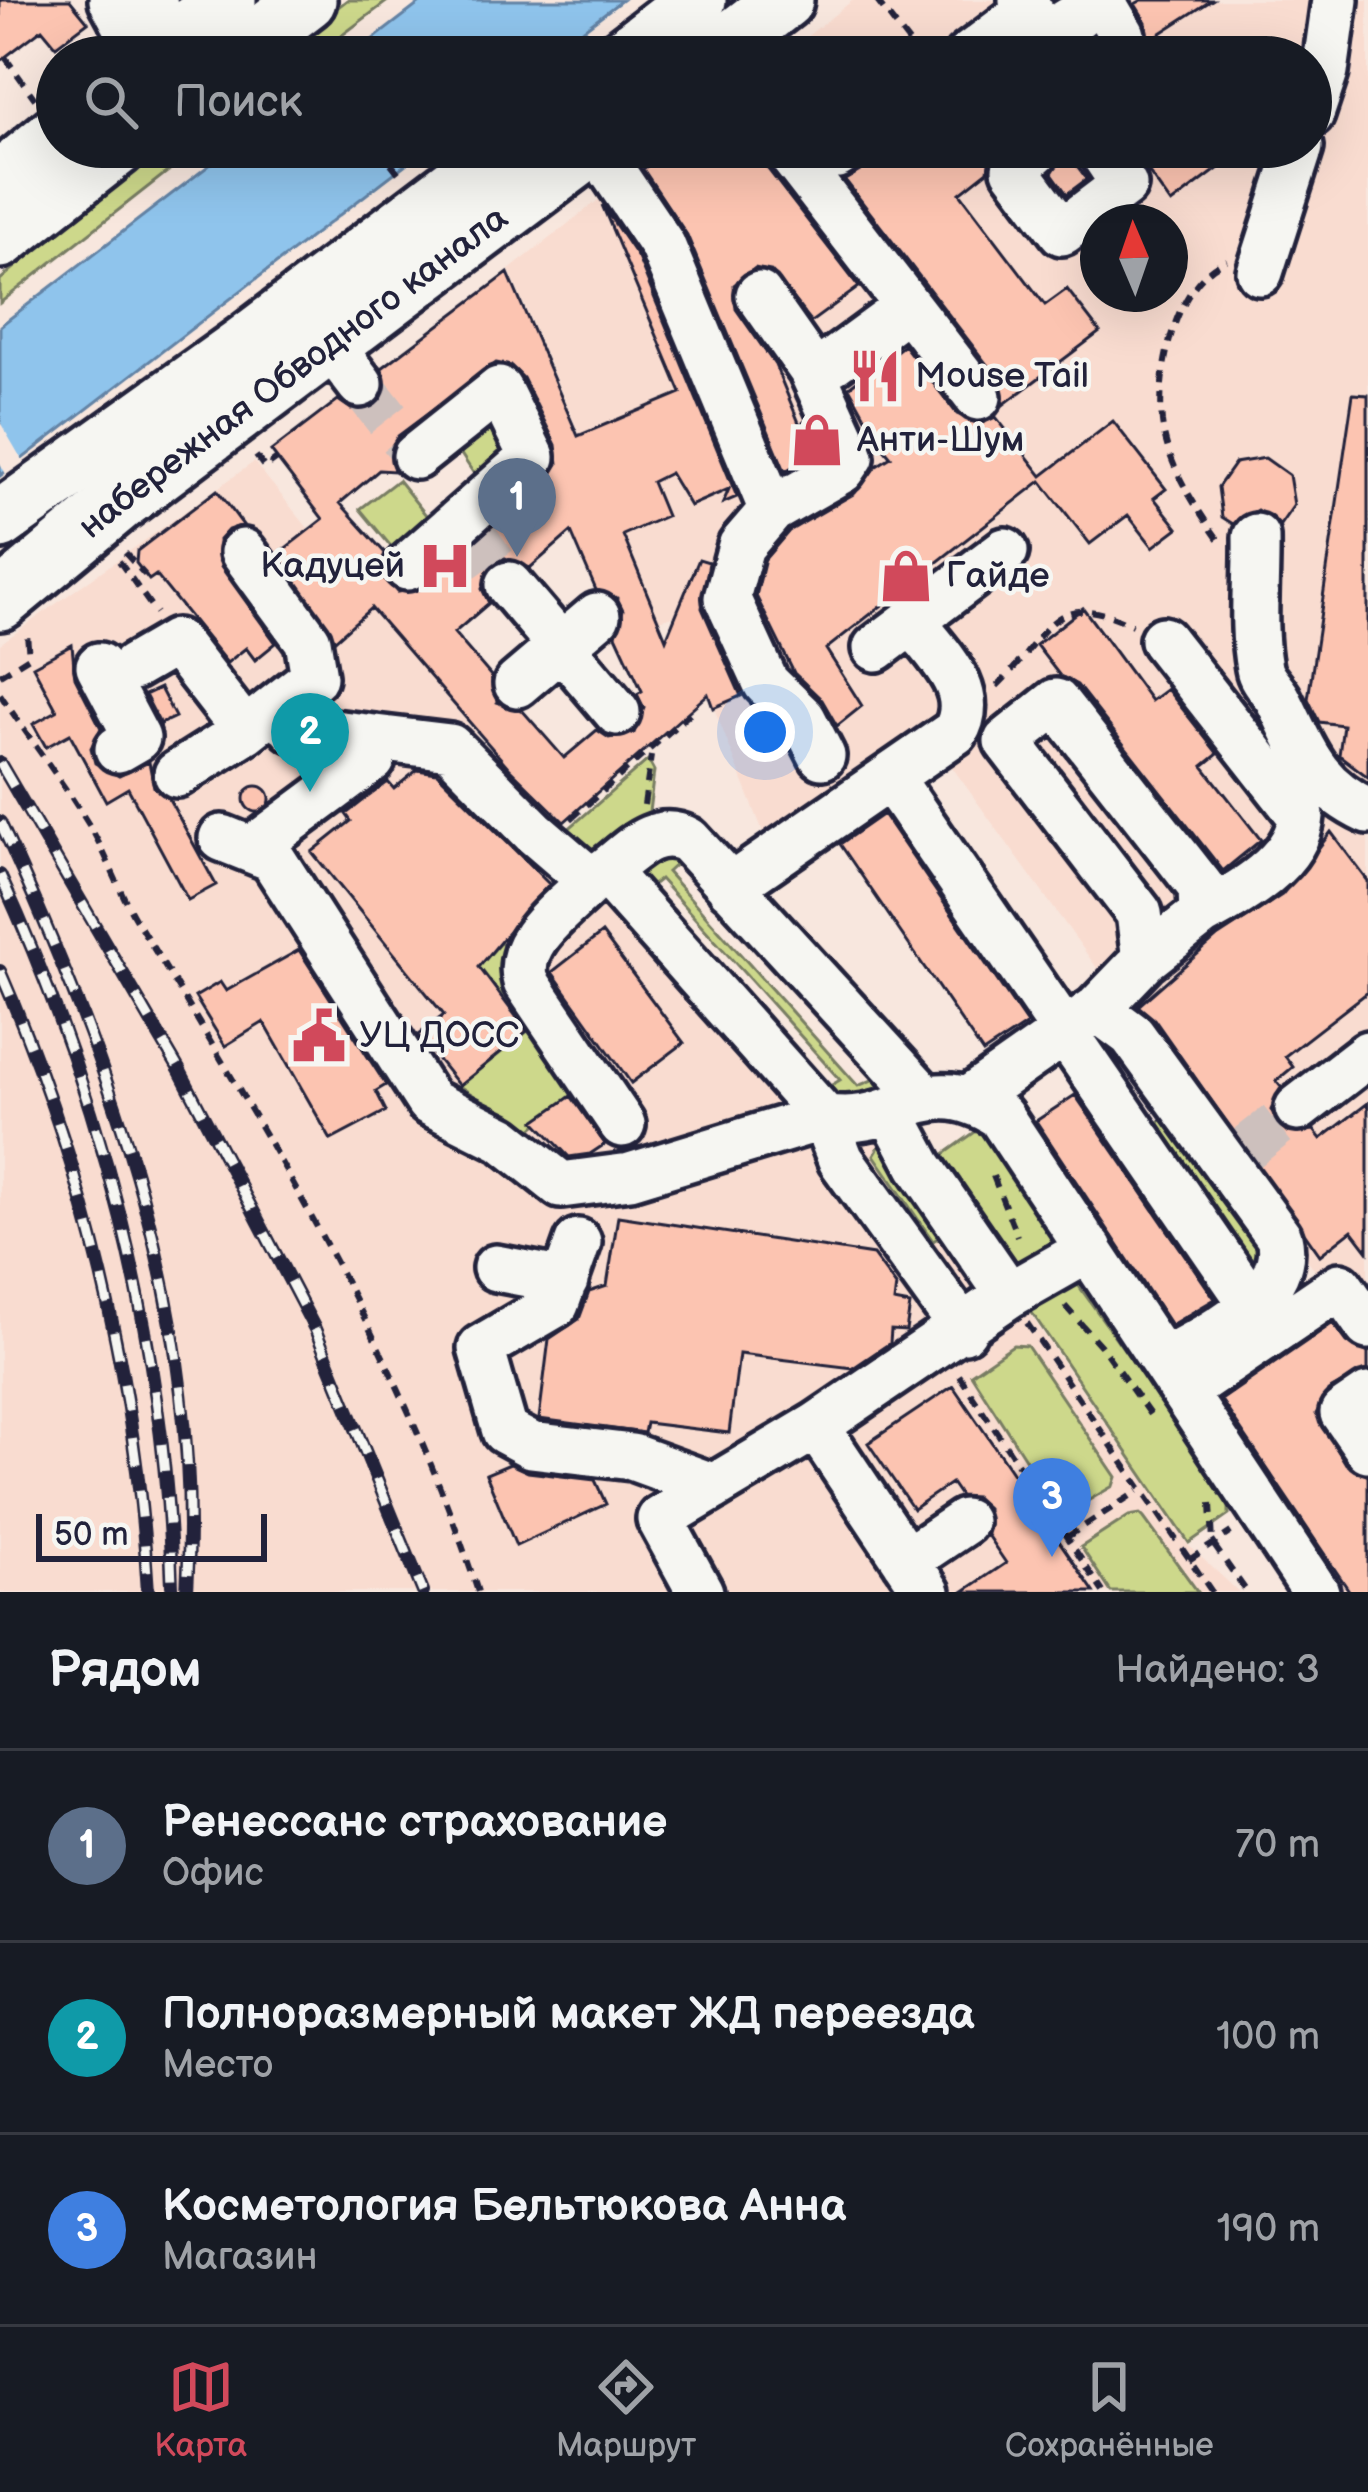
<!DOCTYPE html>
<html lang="ru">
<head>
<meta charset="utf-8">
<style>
  :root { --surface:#171b24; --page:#20242c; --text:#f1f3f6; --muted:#9ea1a6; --line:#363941; --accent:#d1495b }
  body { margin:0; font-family:"Balsamiq Sans",sans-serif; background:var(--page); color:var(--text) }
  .compass { position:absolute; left:1080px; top:204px; width:108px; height:108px; border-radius:50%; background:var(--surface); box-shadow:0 12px 48px #0002; rotate:358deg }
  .scale { position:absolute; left:36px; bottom:30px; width:231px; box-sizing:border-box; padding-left:12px; border:6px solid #22223b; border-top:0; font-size:33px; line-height:42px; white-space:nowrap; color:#22223b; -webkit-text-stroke:9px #f6f6f2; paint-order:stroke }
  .you { position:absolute; left:765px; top:732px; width:42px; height:42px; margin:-30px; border:9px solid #fff; border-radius:50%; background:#1a73e8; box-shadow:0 0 0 18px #1a73e833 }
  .badge { display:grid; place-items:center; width:78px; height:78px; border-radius:50%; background:var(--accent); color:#fff; font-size:39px; font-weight:700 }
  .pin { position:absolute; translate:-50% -99px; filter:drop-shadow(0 3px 6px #0008) }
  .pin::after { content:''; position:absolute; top:63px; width:42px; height:36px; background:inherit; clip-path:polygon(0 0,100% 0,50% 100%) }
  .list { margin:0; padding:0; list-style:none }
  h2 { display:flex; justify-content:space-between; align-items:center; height:156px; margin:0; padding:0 48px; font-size:51px }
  h2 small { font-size:39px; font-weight:400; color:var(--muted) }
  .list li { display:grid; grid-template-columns:78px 1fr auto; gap:36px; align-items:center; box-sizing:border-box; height:192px; padding:0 48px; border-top:3px solid var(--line) }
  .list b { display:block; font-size:45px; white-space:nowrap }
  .list p { margin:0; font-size:39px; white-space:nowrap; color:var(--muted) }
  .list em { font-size:39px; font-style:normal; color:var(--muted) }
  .icon { flex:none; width:66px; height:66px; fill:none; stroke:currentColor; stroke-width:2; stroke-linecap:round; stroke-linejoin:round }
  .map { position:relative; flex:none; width:1368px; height:1592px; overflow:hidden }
  .search { position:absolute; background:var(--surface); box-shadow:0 12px 48px #0002; left:36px; right:36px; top:36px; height:132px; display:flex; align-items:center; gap:30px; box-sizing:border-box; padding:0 42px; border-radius:66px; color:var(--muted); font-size:45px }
  .sheet { height:732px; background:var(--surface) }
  nav { display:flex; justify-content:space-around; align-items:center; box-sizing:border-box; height:168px; border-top:3px solid var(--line); background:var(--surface); font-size:33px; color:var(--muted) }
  nav a { display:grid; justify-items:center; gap:6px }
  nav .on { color:var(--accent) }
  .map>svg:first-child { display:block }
  .built { fill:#f9dcd0; fill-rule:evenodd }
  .green { fill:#cdd88b; stroke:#787d63; stroke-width:3 }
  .water { fill:#8fc4ec; stroke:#6383a5; stroke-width:3 }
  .pier { fill:#f8e7de }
  .building { fill:#fcc4b1; stroke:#22223b; stroke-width:3; fill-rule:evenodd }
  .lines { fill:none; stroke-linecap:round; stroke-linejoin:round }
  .minor-tunnel { stroke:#cdc0bd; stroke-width:45; stroke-dasharray:45 22; stroke-linecap:butt }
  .minor-casing { stroke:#22223b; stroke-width:54 }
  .major-casing { stroke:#22223b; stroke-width:66 }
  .path { stroke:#22223b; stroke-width:6; stroke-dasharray:12 9; stroke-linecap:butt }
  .minor { stroke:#f6f6f2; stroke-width:45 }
  .major { stroke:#f6f6f2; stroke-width:57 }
  .rail-casing { stroke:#22223b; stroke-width:14 }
  .rail { stroke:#f6f6f2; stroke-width:9; stroke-dasharray:27; stroke-linecap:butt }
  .labels { text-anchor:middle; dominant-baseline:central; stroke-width:9; stroke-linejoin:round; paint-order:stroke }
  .street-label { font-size:36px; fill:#22223b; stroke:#f6f6f2 }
  .poi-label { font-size:36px; fill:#22223b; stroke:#f6f6f2; text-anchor:start }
</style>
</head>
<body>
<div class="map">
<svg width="1368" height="1592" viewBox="0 0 1368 1592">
  <rect width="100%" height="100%" fill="#f8e7de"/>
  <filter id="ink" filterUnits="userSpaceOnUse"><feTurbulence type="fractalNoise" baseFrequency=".00833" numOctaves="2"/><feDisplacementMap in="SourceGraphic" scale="24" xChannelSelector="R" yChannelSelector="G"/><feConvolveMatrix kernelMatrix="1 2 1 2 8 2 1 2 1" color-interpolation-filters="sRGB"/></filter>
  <g filter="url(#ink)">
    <path class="built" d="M 853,0 L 1368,0 L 1368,1592 L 1342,1592 L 1184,1372 L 1320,1277 L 931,738 L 764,834 L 677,615 L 659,620 L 509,270 L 666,147 L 1311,147 L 1311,57 L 781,57 ZM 1098,222 L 1170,222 L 1170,294 L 1098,294 Z
      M 254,462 L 784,1110 L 879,1094 L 1189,1546 L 1239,1592 L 0,1592 L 0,644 Z"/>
    <path class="green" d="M 347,0 L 389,0 L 317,54 L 302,35 Z
      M 155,147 L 199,147 L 0,303 L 0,280 Z
      M 497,407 L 521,459 L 482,486 L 453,442 Z
      M 398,480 L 438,530 L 403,561 L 360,509 Z
      M 648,760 L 654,771 L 649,812 L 593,858 L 566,831 Z
      M 644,856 L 682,858 L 667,872 L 858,1086 L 879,1077 L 875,1091 L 836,1099 L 820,1092 L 840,1080 L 660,879 L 640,895 L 637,865 Z
      M 500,943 L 517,952 L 573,1094 L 529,1131 L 459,1086 L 529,1030 L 479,967 Z
      M 1178,1108 L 1276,1243 L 1257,1287 L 1146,1131 Z
      M 982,1127 L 1067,1237 L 1014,1277 L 933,1162 Z
      M 883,1140 L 949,1231 L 933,1241 L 874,1155 Z
      M 1076,1282 L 1229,1497 L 1229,1515 L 1189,1543 L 1026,1304 Z
      M 1013,1345 L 1027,1346 L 1116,1477 L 1113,1486 L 1062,1516 L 971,1374 Z
      M 1140,1514 L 1144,1518 L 1198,1592 L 1111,1592 L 1081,1547 L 1129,1516 Z"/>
    <path class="water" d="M 424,0 L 622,0 L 547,57 L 350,57 Z
      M 233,147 L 428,147 L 0,476 L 0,326 Z"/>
    <path class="pier" d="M 0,422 L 25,465 L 8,478 L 0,463 Z"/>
    <path class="building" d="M 0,0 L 70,0 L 88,22 L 56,46 L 42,29 L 0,61 Z
      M 1142,0 L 1212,0 L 1147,42 L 1146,22 L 1135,4 Z
      M 671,147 L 759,147 L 764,164 L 859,287 L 811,322 L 771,271 L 755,268 L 734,285 L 736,309 L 775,365 L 800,425 L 805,421 L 819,452 L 785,471 L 687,235 L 643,169 Z
      M 877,147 L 978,147 L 989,162 L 988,171 L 960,193 L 1045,305 L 1067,289 L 1100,332 L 1003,405 L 999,380 L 845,180 L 865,168 Z
      M 1131,147 L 1247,147 L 1171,204 Z
      M 1066,151 L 1087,179 L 1067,194 L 1052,173 Z
      M 602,205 L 638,258 L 737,497 L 723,503 L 729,489 L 690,506 L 670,473 L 652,482 L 666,516 L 623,535 L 666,639 L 699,559 L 709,562 L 702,608 L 741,696 L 713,708 L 708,694 L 564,822 L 509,768 L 371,608 L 335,640 L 278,554 L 323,519 L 271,451 L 338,400 L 351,409 L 375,406 L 385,393 L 382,368 L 508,273 L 578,436 L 681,393 ZM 496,363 L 511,366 L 523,378 L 556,445 L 558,464 L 550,477 L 425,587 L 397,592 L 381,573 L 385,553 L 340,503 L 379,470 L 394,471 L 391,447 L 398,436 ZM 571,532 L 596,590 L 617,598 L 623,610 L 616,635 L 642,691 L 637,694 L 644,708 L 634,733 L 609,738 L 597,730 L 564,758 L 522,710 L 497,702 L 491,676 L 454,633 L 489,603 L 482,589 L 491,565 L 505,558 L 530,568 Z
      M 904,345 L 957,414 L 980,424 L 996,417 L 1042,476 L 1113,421 L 1166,489 L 1154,498 L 1178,528 L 1153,547 L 1128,515 L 1090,544 L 1041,481 L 826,649 L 862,706 L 837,726 L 822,700 L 794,673 L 756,596 L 765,559 L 789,531 L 855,493 L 875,467 L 891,457 L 881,445 L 895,433 L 878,440 L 849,387 Z
      M 1353,394 L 1368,395 L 1368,777 L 1339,755 L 1343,725 L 1319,722 L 1308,699 Z
      M 1265,458 L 1289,475 L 1294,505 L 1280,525 L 1257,510 L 1233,524 L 1222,517 L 1218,487 L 1235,463 Z
      M 217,490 L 243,525 L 228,530 L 219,540 L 221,567 L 276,643 L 255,660 L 246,648 L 227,663 L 156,575 L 149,580 L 136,563 L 137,551 Z
      M 1083,608 L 1151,701 L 1167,689 L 1218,754 L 1203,766 L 1261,840 L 1223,871 L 1077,685 L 1060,676 L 1036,645 Z
      M 72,645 L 75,677 L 101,728 L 91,748 L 95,763 L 119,776 L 149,762 L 154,787 L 169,799 L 216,885 L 188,900 L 128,788 L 106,801 L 70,734 L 46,747 L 33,724 L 57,711 L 33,666 Z
      M 160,688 L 175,717 L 160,724 L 145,695 Z
      M 417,770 L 437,773 L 549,884 L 479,967 L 527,1031 L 459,1086 L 418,1035 L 444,1015 L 312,852 L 351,821 L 346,814 L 369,796 L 388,782 L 394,789 Z
      M244 799a13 13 0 1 1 26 0a13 13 0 1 1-26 0Z
      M 883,814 L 1027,1024 L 983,1053 L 840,844 Z
      M 1331,832 L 1368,881 L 1368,992 L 1285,1056 L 1293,1067 L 1276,1081 L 1281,1087 L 1271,1110 L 1287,1132 L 1314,1130 L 1321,1139 L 1368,1103 L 1368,1251 L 1352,1230 L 1320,1255 L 1154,1019 L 1138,1006 L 1217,937 L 1282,895 Z
      M 602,933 L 684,1043 L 631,1083 L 552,972 Z
      M 299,950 L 386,1085 L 376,1091 L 386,1111 L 331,1140 L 264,1022 L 225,1046 L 195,997 L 220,982 L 226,991 Z
      M 1075,1095 L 1215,1299 L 1171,1325 L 1036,1121 Z
      M 571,1096 L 605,1144 L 590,1154 L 569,1157 L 535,1121 Z
      M 618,1216 L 873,1255 L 896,1286 L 894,1302 L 910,1305 L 906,1331 L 891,1330 L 890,1343 L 853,1368 L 739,1354 L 729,1433 L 646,1423 L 644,1433 L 539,1419 L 549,1339 L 579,1319 L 589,1292 L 607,1286 Z
      M 1333,1323 L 1347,1342 L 1368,1353 L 1368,1369 L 1328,1391 L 1316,1414 L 1346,1464 L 1368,1476 L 1368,1592 L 1350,1592 L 1221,1400 Z
      M 953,1386 L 1094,1592 L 963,1592 L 1006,1563 L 987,1535 L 987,1508 L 975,1497 L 960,1496 L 951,1483 L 913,1509 L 868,1443 Z
      M 510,1464 L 528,1472 L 595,1480 L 606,1504 L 516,1546 L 486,1474 Z"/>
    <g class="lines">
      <path class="minor-tunnel" d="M 360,384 L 407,444
        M 468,527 L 509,585
        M 1242,1152 L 1298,1108"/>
      <defs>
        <path id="minor" d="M 112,0 L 143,57
          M 152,0 L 177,57
          M 1022,0 L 1062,57
          M 1095,0 L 1106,8 L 1122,35
          M 1046,35 L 1077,16 L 1087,0
          M 967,57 L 1029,10
          M 1311,114 L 1325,72 L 1335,0
          M 596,147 L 662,245 L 772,510 L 741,546 L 727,598 L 766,683 L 803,719 L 822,756
          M 785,147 L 978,397
          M 1040,147 L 1015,169 L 1062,232 L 1124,185 L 1099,147
          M 837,155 L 848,147
          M 1260,272 L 1300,147
          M 759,295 L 811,369 L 851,457 L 842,470 L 772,510
          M 312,321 L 360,384
          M 833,362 L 908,307
          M 1256,537 C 1257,579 1251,627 1259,668 C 1261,680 1272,689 1278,699 C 1303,749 1312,785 1368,811
          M 407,567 L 532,457 L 499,390 L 416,456
          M 509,585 L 617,712
          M 1163,640 L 1301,816 C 1298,862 1238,895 1202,914
          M 876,648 L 1005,551
          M 99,666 L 137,738 L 118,749
          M 133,667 L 176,642 L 245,731
          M 517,684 L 597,616
          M 277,706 L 292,728 L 450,747 L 534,832 L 591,881 C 623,863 648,820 688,840 L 923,1096
          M 177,774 L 245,731 L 314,677 L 308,641 L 243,552
          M 892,780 L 1251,1303
          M 222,838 L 272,858 L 429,1102 L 503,1139 L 561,1185 L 630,1176 L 824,1117 C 898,1131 924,1066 1000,1116 L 1316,1592
          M 252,849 L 372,760
          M 606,872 L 824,1117 L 841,1160 L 964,1330
          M 591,881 C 564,909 514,941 526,982 L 622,1124
          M 730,887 L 955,732 C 980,691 936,653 912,621
          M 1097,1009 L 1145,959 L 1139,913 L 1007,741 L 1056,702 L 1201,887 L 1202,914 L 1145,959
          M 972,1097 L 1097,1009 L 1132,1035 L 1279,1237 C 1294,1296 1208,1336 1164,1360
          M 1298,1108 L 1368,1054
          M 891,1112 L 920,1166 L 1009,1295
          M 578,1242 L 556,1304 L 481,1348 L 505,1431 L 531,1445 L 632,1457 L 714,1487
          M 496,1268 L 565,1281
          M 1185,1391 L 1340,1286 L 1368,1326
          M 1368,1396 L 1343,1413 L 1368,1449
          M 816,1426 L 927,1592
          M 906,1561 L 964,1522
          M 700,1592 L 660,1519 L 816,1426 L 1009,1295 L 1090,1249"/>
        <g id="major">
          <path d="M 151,57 L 227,0"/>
          <path d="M 233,57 L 307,0"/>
          <path d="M 623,57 L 697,0"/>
          <path d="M 710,57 L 784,0"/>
          <path d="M 0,181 L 57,134"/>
          <path d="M 0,239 L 117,147"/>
          <path d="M 0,520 L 246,344 L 506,147"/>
          <path id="s1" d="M 0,601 L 117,504 L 592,147"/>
        </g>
      </defs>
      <use href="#minor" class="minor-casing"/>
      <use href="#major" class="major-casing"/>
      <path class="path" d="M 876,0 L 920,57
        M 5,57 L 35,99
        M 378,147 L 400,175
        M 256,456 L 265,468 L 277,459
        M 1218,539 C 1194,505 1167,464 1162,422 C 1157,369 1175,281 1227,260
        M 125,553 L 145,575
        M 119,561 L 156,613
        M 0,675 L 29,657 L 27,634
        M 997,686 C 1050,636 1049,585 1132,625
        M 0,694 C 30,740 64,783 92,830 C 110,862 121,897 141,928 C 271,1139 401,1355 478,1592
        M 644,805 L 651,756
        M 571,819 L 694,710
        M 993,1176 L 1017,1236
        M 1065,1306 L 1101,1346 L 1153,1419
        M 1027,1323 L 1212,1592
        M 959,1375 L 1103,1592
        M 1211,1503 L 1213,1544 L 1247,1592
        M 1067,1537 L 1138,1491
        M 1189,1560 L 1231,1532"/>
      <use href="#minor" class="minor"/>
      <use href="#major" class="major"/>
      <defs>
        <path id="rail" d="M 0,763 L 180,1071 L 315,1329 L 423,1592
          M 0,822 C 113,1068 204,1317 187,1592
          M 0,875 C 102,1098 165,1340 172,1586
          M 0,971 C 85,1167 136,1379 148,1592"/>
      </defs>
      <use href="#rail" class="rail-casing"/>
      <use href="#rail" class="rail"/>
    </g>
  </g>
  <defs>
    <symbol id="restaurant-bare" viewBox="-9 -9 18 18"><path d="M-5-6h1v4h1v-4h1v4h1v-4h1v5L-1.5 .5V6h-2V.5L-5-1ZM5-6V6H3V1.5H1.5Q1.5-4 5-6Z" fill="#d1495b" stroke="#f6f6f2" stroke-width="2.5" paint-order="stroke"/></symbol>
    <symbol id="shop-bare" viewBox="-9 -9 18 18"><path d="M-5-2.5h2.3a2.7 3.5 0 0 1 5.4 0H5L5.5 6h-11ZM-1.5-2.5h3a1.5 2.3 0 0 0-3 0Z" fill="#d1495b" stroke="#f6f6f2" stroke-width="2.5" paint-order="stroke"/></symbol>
    <symbol id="hospital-bare" viewBox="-9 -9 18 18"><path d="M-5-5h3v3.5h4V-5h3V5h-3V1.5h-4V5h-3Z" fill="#d1495b" stroke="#f6f6f2" stroke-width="2.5" paint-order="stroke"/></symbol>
    <symbol id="civic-bare" viewBox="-9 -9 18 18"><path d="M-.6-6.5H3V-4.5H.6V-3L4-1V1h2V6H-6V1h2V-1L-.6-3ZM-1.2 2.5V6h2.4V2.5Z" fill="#d1495b" stroke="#f6f6f2" stroke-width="2.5" paint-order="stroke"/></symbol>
  </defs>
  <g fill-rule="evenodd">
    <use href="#restaurant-bare" x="837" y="338" width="76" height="76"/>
    <use href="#shop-bare" x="779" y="402" width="76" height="76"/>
    <use href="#hospital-bare" x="407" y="528" width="76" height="76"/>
    <use href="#shop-bare" x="868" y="538" width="76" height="76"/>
    <use href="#civic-bare" x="281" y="998" width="76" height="76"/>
  </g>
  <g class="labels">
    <g class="street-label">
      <text stroke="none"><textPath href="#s1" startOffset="372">набережная Обводного канала</textPath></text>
    </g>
    <g class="poi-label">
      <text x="915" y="376">Mouse Tail</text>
      <text x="857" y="440">Анти-Шум</text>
      <text x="405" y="566" text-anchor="end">Кадуцей</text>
      <text x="946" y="576">Гайде</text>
      <text x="359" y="1036">УЦ ДОСС</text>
    </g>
  </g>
</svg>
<svg class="compass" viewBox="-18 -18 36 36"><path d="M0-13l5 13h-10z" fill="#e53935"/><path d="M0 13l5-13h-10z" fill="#9ea1a6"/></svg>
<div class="scale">50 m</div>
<div class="you"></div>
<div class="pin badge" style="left:517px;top:557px;background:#5c6f8a">1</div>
<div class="pin badge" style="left:310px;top:792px;background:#0f9aa8">2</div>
<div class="pin badge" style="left:1052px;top:1557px;background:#3f7fe0">3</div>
<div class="search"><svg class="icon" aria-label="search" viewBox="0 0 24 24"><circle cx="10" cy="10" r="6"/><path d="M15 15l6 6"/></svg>Поиск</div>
</div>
<section class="sheet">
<h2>Рядом<small>Найдено: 3</small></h2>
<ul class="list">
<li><span class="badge" style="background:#5c6f8a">1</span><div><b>Ренессанс страхование</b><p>Офис</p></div><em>70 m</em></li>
<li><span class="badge" style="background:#0f9aa8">2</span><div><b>Полноразмерный макет ЖД переезда</b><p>Место</p></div><em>100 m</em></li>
<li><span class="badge" style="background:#3f7fe0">3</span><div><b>Косметология Бельтюкова Анна</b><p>Магазин</p></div><em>190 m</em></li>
</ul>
</section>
<nav>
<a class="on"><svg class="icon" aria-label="map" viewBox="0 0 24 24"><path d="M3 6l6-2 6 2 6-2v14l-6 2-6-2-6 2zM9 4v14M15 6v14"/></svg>Карта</a>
<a><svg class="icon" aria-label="directions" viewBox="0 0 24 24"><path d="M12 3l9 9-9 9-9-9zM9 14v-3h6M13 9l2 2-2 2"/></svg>Маршрут</a>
<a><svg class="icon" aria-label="saved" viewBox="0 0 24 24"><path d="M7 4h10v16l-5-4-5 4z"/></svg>Сохранённые</a>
</nav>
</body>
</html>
